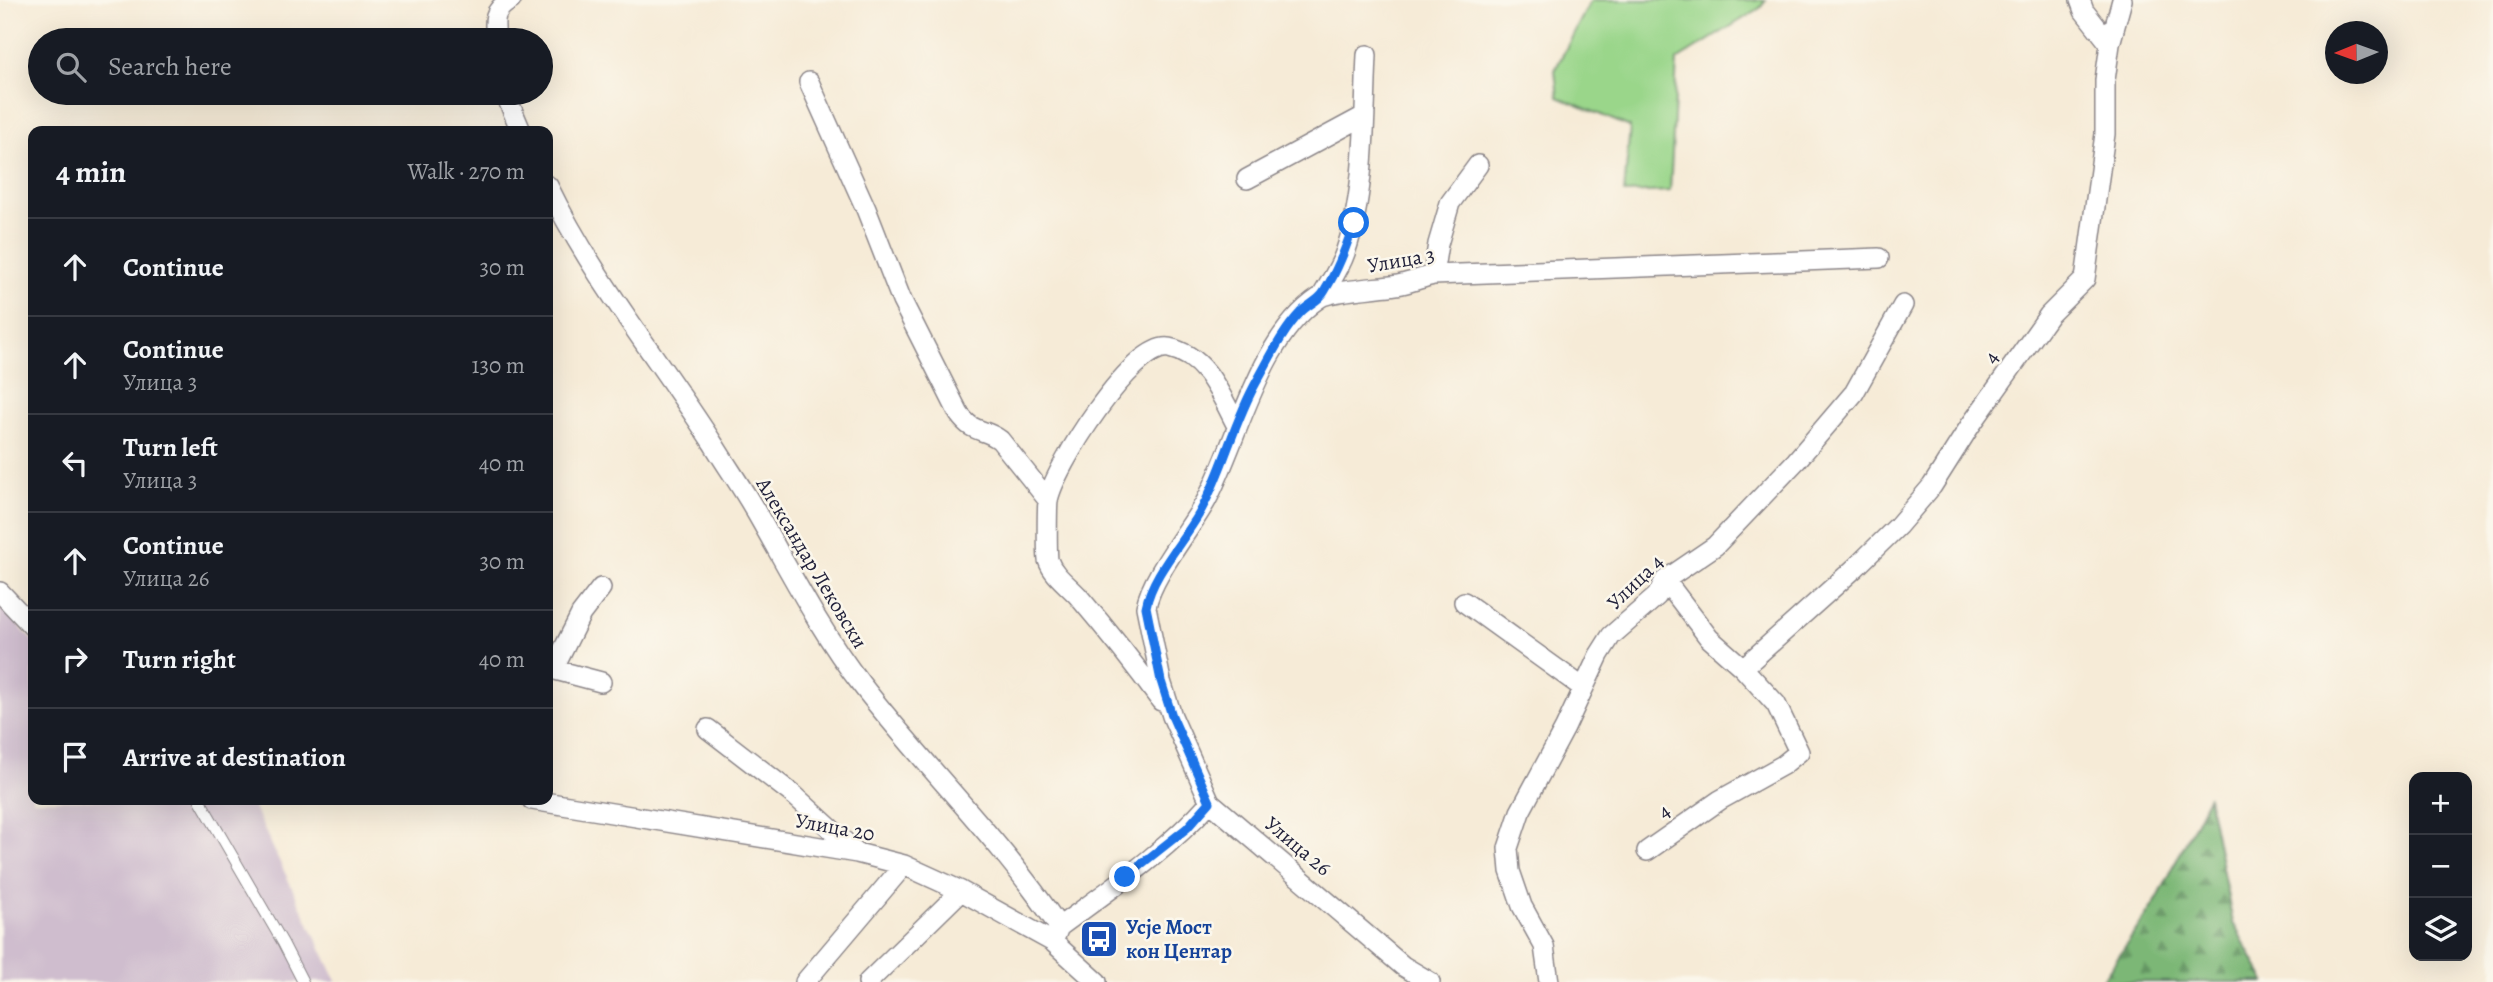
<!DOCTYPE html>
<html lang="en">
<head>
<meta charset="utf-8">
<style>
  :root { --surface:#171b24; --page:#242831; --text:#f1f3f6; --muted:#9ea1a6; --line:#363941 }
  body { margin:0; font-family:Alegreya,serif; background:var(--page); color:var(--text) }
  .controls { position:absolute; right:21px; bottom:21px; display:grid; overflow:hidden; border-radius:14px; box-shadow:0 7px 28px #0002 }
  .controls button { width:63px; height:63px; display:grid; place-items:center; padding:0; border:0; border-bottom:2px solid var(--line); background:var(--surface); color:var(--text); font:35px sans-serif }
  .compass { position:absolute; left:2325px; top:21px; width:63px; height:63px; border-radius:50%; background:var(--surface); box-shadow:0 7px 28px #0002; rotate:269deg }
  .stop { position:absolute; width:21px; height:21px; margin:-16px; border:5px solid #1a73e8; border-radius:50%; background:#fff }
  .stop.end { background:#1a73e8; border-color:#fff; box-shadow:0 2px 7px #0008 }
  .list { margin:0; padding:0; list-style:none }
  h2 { display:flex; justify-content:space-between; align-items:center; height:91px; margin:0; padding:0 28px; font-size:30px }
  h2 small { font-size:23px; font-weight:400; color:var(--muted) }
  .list li { display:grid; grid-template-columns:46px 1fr auto; gap:21px; align-items:center; box-sizing:border-box; height:98px; padding:0 28px; border-top:2px solid var(--line) }
  .list b { display:block; font-size:26px; white-space:nowrap }
  .list p { margin:0; font-size:23px; white-space:nowrap; color:var(--muted) }
  .list em { font-size:23px; font-style:normal; color:var(--muted) }
  .icon { flex:none; width:38px; height:38px; fill:none; stroke:currentColor; stroke-width:2; stroke-linecap:round; stroke-linejoin:round }
  .map { position:relative; flex:none; width:2493px; height:982px; overflow:hidden }
  .search { position:absolute; background:var(--surface); box-shadow:0 7px 28px #0002; left:28px; top:28px; width:525px; height:77px; display:flex; align-items:center; gap:18px; box-sizing:border-box; padding:0 24px; border-radius:38px; color:var(--muted); font-size:26px }
  .panel { position:absolute; background:var(--surface); box-shadow:0 7px 28px #0002; left:28px; top:126px; width:525px; height:679px; border-radius:14px }
  .map>svg:first-child { display:block }
  .industrial { fill:#cfbdce }
  .grass { fill:#9ad68a; stroke:#5e7c62; stroke-width:2 }
  .forest { fill:url(#forest-firs); stroke:#4e6c58; stroke-width:2 }
  .lines { fill:none; stroke-linecap:round; stroke-linejoin:round }
  .service-casing { stroke:#8c8689; stroke-width:12 }
  .minor-casing { stroke:#8c8689; stroke-width:22 }
  .service { stroke:#fff; stroke-width:10 }
  .minor { stroke:#fff; stroke-width:19 }
  .route { stroke:#1a73e8; stroke-width:9 }
  .labels { text-anchor:middle; dominant-baseline:central; stroke-width:5; stroke-linejoin:round; paint-order:stroke }
  .street-label { font-size:21px; fill:#22223b; stroke:#fbf7ec }
  .transit-label { font-size:21px; font-weight:bold; fill:#164399; stroke:#fbf7ec; text-anchor:start }
</style>
</head>
<body>
<div class="map">
<svg width="2493" height="982" viewBox="0 0 2493 982">
  <defs>
    <pattern id="forest-firs" width="22" height="20" patternUnits="userSpaceOnUse" patternTransform="scale(1.75)"><rect width="22" height="20" fill="#7bb776"/><path d="M5 1l3.5 6h-7zM16 11l3.5 6h-7z" fill="#649462"/></pattern>
  </defs>
  <rect width="100%" height="100%" fill="#fbf7ec"/>
  <filter id="ink" filterUnits="userSpaceOnUse"><feTurbulence type="fractalNoise" baseFrequency=".0143" numOctaves="2"/><feDisplacementMap in="SourceGraphic" scale="14" xChannelSelector="R" yChannelSelector="G"/><feConvolveMatrix kernelMatrix="1 2 1 2 8 2 1 2 1" color-interpolation-filters="sRGB"/></filter>
  <filter id="wash" filterUnits="userSpaceOnUse"><feTurbulence type="fractalNoise" baseFrequency=".00686" numOctaves="4" result="noise"/><feDisplacementMap in="SourceGraphic" scale="28" xChannelSelector="R" yChannelSelector="G"/><feGaussianBlur stdDeviation="1.57" result="paint"/><feColorMatrix in="noise" values="0 0 0 0 0 0 0 0 0 0 0 0 0 0 0 0 0 1.4 0 .05"/><feComposite in="paint" operator="in"/></filter>
  <g filter="url(#wash)">
    <rect width="100%" height="100%" fill="#f6ebd7"/>
    <path class="industrial" d="M 0,606 L 33,641 L 33,800 L 243,800 L 252,804 L 337,982 L 0,982 Z"/>
    <path class="grass" d="M 1591,0 L 1766,0 L 1760,8 L 1677,60 L 1670,191 L 1624,193 L 1630,127 L 1558,97 L 1555,70 Z"/>
    <path class="forest" d="M 2208,797 L 2233,923 L 2266,982 L 2101,982 L 2158,898 Z"/>
  </g>
  <g filter="url(#ink)">
    <g class="lines">
      <defs>
        <path id="service" d="M 200,800 L 283,943 L 303,982"/>
        <path id="minor" d="M 2080,0 L 2084,11 L 2110,44
          M 496,40 C 494,21 492,10 511,0
          M 809,82 L 866,209 L 902,301 L 959,414 C 974,435 983,427 1000,440 L 1048,500
          M 505,93 L 521,131
          M 1247,179 L 1364,116
          M 548,186 C 593,279 659,359 714,445 C 728,468 743,489 756,512 C 790,571 820,631 861,684 C 925,767 1001,840 1059,927 L 1053,942
          M 1433,275 L 1438,244 L 1450,203 L 1478,165
          M 1322,296 C 1330,282 1340,268 1345,253 C 1366,193 1364,118 1367,55
          M 0,592 L 33,627
          M 1464,602 L 1582,687
          M 548,668 L 601,682
          M 1743,668 L 1855,568 L 1898,526 L 1932,486 L 1970,426 L 2049,315 L 2085,279 L 2105,134 L 2105,80 L 2110,44 L 2122,0
          M 553,670 L 581,614 L 601,588
          M 1161,701 C 1135,665 1107,630 1078,596 C 1068,585 1053,575 1048,560 C 1047,552 1047,509 1048,501 C 1053,469 1134,341 1169,348 C 1207,356 1221,396 1237,426
          M 708,729 L 795,796 L 856,852
          M 532,800 L 857,853 L 904,865 L 961,891 L 1053,942 L 1097,982
          M 1647,851 L 1720,800 L 1783,765 L 1799,752 L 1776,704 L 1743,668 L 1709,638 L 1665,580
          M 1059,927 C 1112,888 1167,851 1210,802
          M 805,982 L 904,865
          M 868,982 L 961,891
          M 1430,982 L 1403,966 L 1210,802 L 1172,716 L 1161,681 L 1146,607 C 1151,577 1190,530 1206,501 C 1239,439 1258,339 1319,298 C 1331,290 1379,288 1397,285 C 1409,283 1421,278 1433,275 L 1879,258
          M 1549,982 L 1544,946 L 1522,906 L 1510,871 L 1508,848 L 1520,812 L 1565,728 L 1599,655 L 1611,636 L 1657,596 L 1665,580 L 1715,546 L 1796,461 L 1854,393 L 1903,305"/>
      </defs>
      <use href="#service" class="service-casing"/>
      <use href="#minor" class="minor-casing"/>
      <use href="#service" class="service"/>
      <use href="#minor" class="minor"/>
    </g>
  </g>
  <g class="lines" filter="url(#ink)">
    <path class="route" d="M 1125,877 L 1187,828 L 1210,802 L 1172,716 L 1161,681 L 1146,607 C 1152,575 1183,542 1199,514 C 1223,472 1233,423 1257,381 C 1270,358 1282,332 1300,313 C 1307,305 1319,301 1324,292 C 1338,270 1346,248 1354,223"/>
  </g>
  <defs>
    <symbol id="bus-square" viewBox="-11 -11 22 22"><rect x="-9" y="-9" width="18" height="18" rx="4" fill="#1a4fb4" stroke="#fbf7ec"/><path d="M-5-6H5V4H4V6H2V4H-2V6H-4V4H-5ZM-3.5-4V0h7V-4ZM-3.5 1.2v1.5H-2V1.2ZM2 1.2v1.5H3.5V1.2Z" fill="#fff"/></symbol>
  </defs>
  <g fill-rule="evenodd">
    <use href="#bus-square" x="1077" y="917" width="44" height="44"/>
  </g>
  <g class="labels">
    <g class="street-label">
      <text transform="translate(1401 260) rotate(-10)">Улица 3</text>
      <text transform="translate(1991 357) rotate(-55)">4</text>
      <text transform="translate(812 563) rotate(59)">Александар Лековски</text>
      <text transform="translate(1635 582) rotate(-44)">Улица 4</text>
      <text transform="translate(1664 811) rotate(-35)">4</text>
      <text transform="translate(835 827) rotate(10)">Улица 20</text>
      <text transform="translate(1298 846) rotate(40)">Улица 26</text>
    </g>
    <g class="transit-label">
      <text x="1126" y="927">Усје Мост<tspan x="1126" dy="24">кон Центар</tspan></text>
    </g>
  </g>
</svg>
<div class="controls">
<button>+</button>
<button>−</button>
<button><svg class="icon" aria-label="layers" viewBox="0 0 24 24"><path d="M12 4l9 5-9 5-9-5zM3 14l9 5 9-5"/></svg></button>
</div>
<svg class="compass" viewBox="-18 -18 36 36"><path d="M0-13l5 13h-10z" fill="#e53935"/><path d="M0 13l5-13h-10z" fill="#9ea1a6"/></svg>
<div class="stop" style="left:1354px;top:223px"></div>
<div class="stop end" style="left:1125px;top:877px"></div>
<div class="search"><svg class="icon" aria-label="search" viewBox="0 0 24 24"><circle cx="10" cy="10" r="6"/><path d="M15 15l6 6"/></svg>Search here</div>
<section class="panel">
<h2>4 min<small>Walk · 270 m</small></h2>
<ul class="list">
<li><svg class="icon" aria-label="ahead" viewBox="0 0 24 24"><path d="M12 20V5M6 11l6-6 6 6"/></svg><div><b>Continue</b></div><em>30 m</em></li>
<li><svg class="icon" aria-label="ahead" viewBox="0 0 24 24"><path d="M12 20V5M6 11l6-6 6 6"/></svg><div><b>Continue</b><p>Улица 3</p></div><em>130 m</em></li>
<li><svg class="icon" aria-label="left" viewBox="0 0 24 24"><path d="M17 20v-9H6M10 6l-5 5 5 5"/></svg><div><b>Turn left</b><p>Улица 3</p></div><em>40 m</em></li>
<li><svg class="icon" aria-label="ahead" viewBox="0 0 24 24"><path d="M12 20V5M6 11l6-6 6 6"/></svg><div><b>Continue</b><p>Улица 26</p></div><em>30 m</em></li>
<li><svg class="icon" aria-label="right" viewBox="0 0 24 24"><path d="M7 20v-9h11M14 6l5 5-5 5"/></svg><div><b>Turn right</b></div><em>40 m</em></li>
<li><svg class="icon" aria-label="arrive" viewBox="0 0 24 24"><path d="M6 21V4h12l-3 4 3 4H6"/></svg><div><b>Arrive at destination</b></div></li>
</ul>
</section>
</div>
</body>
</html>
